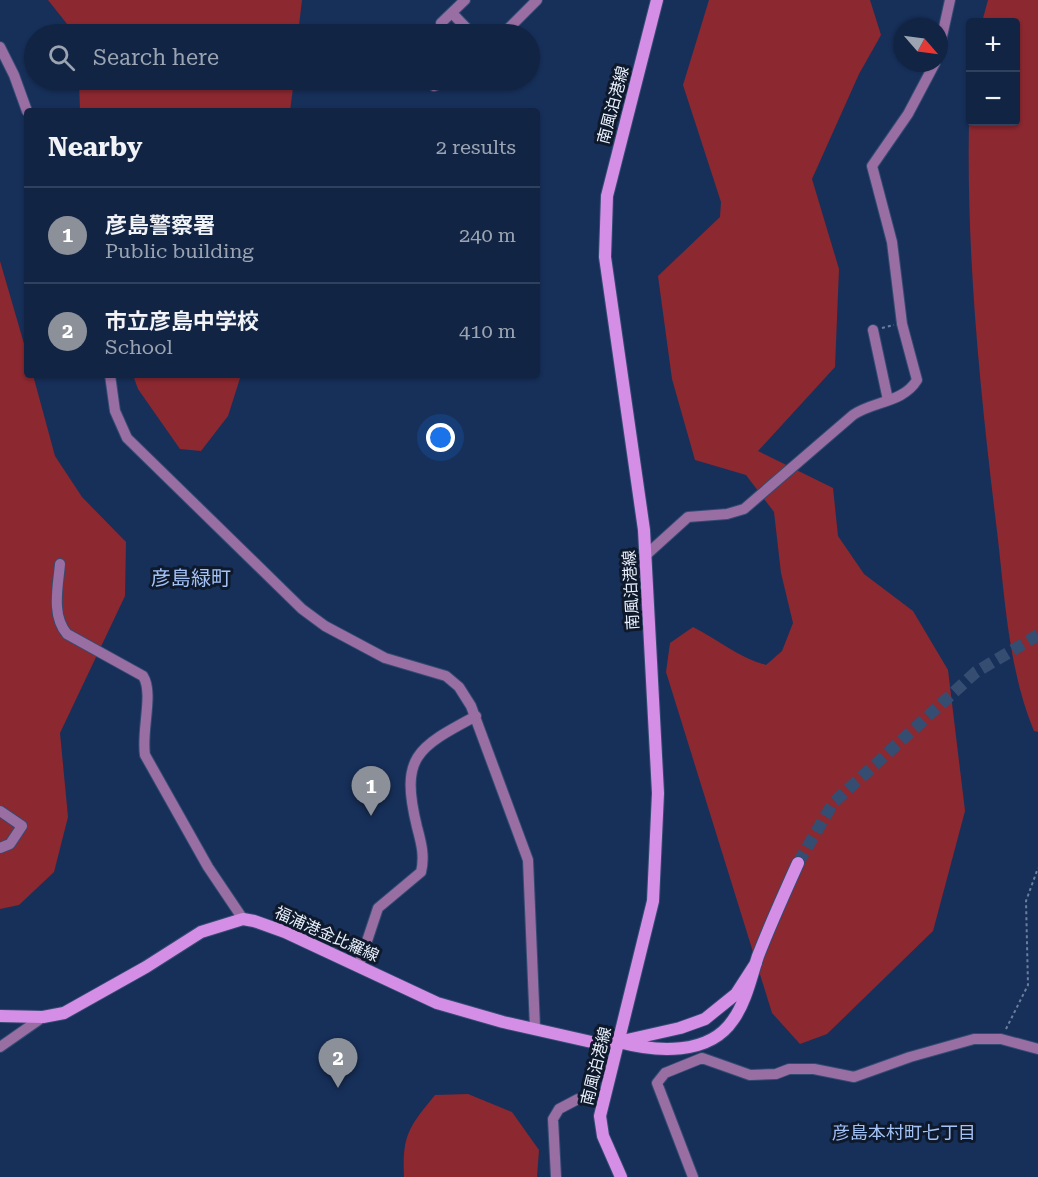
<!DOCTYPE html>
<html lang="en">
<head>
<meta charset="utf-8">
<style>
  :root { --surface:#112444; --page:#1e304f; --text:#f1f3f6; --muted:#9ca4b2; --line:#30415d; --accent:#8c9099 }
  body { margin:0; font-family:"Roboto Serif","Noto Sans JP",serif; background:var(--page); color:var(--text) }
  .controls { position:absolute; right:18px; top:18px; display:grid; overflow:hidden; border-radius:6px; box-shadow:0 2px 4px #0004 }
  .controls button { width:54px; height:54px; display:grid; place-items:center; padding:0; border:0; border-bottom:2px solid var(--line); background:var(--surface); color:var(--text); font:30px sans-serif }
  .compass { position:absolute; left:894px; top:18px; width:54px; height:54px; border-radius:50%; background:var(--surface); box-shadow:0 2px 4px #0004; rotate:118deg }
  .you { position:absolute; left:441px; top:438px; width:21px; height:21px; margin:-15px; border:4px solid #fff; border-radius:50%; background:#1a73e8; box-shadow:0 0 0 9px #1a73e833 }
  .badge { display:grid; place-items:center; width:39px; height:39px; border-radius:50%; background:var(--accent); color:#fff; font-size:20px; font-weight:700 }
  .pin { position:absolute; translate:-50% -50px; filter:drop-shadow(0 2px 3px #0008) }
  .pin::after { content:''; position:absolute; top:32px; width:21px; height:18px; background:inherit; clip-path:polygon(0 0,100% 0,50% 100%) }
  .list { margin:0; padding:0; list-style:none }
  h2 { display:flex; justify-content:space-between; align-items:center; height:78px; margin:0; padding:0 24px; font-size:26px }
  h2 small { font-size:20px; font-weight:400; color:var(--muted) }
  .list li { display:grid; grid-template-columns:39px 1fr auto; gap:18px; align-items:center; box-sizing:border-box; height:96px; padding:0 24px; border-top:2px solid var(--line) }
  .list b { display:block; font-size:22px; white-space:nowrap }
  .list p { margin:0; font-size:20px; white-space:nowrap; color:var(--muted) }
  .list em { font-size:20px; font-style:normal; color:var(--muted) }
  .icon { flex:none; width:33px; height:33px; fill:none; stroke:currentColor; stroke-width:2; stroke-linecap:round; stroke-linejoin:round }
  .map { position:relative; flex:none; width:1038px; height:1177px; overflow:hidden }
  .search { position:absolute; background:var(--surface); box-shadow:0 2px 4px #0004; left:24px; top:24px; width:516px; height:66px; display:flex; align-items:center; gap:15px; box-sizing:border-box; padding:0 21px; border-radius:33px; color:var(--muted); font-size:22px }
  .panel { position:absolute; background:var(--surface); box-shadow:0 2px 4px #0004; left:24px; top:108px; width:516px; height:270px; border-radius:6px }
  .map>svg:first-child { display:block }
  .green { fill:#8c2830 }
  .lines { fill:none; stroke-linecap:round; stroke-linejoin:round }
  .secondary-tunnel { stroke:#364d72; stroke-width:12; stroke-dasharray:12 6; stroke-linecap:butt }
  .minor-casing { stroke:#344b71; stroke-width:12 }
  .secondary-casing { stroke:#344b71; stroke-width:14 }
  .path { stroke:#6c7e9b; stroke-width:2; stroke-dasharray:3 3; stroke-linecap:butt }
  .minor { stroke:#996ea3; stroke-width:10 }
  .secondary { stroke:#d58ee5; stroke-width:12 }
  .labels { text-anchor:middle; dominant-baseline:central; stroke-width:6; stroke-linejoin:round; paint-order:stroke }
  .street-label { font-size:16px; fill:#e9f0fb; stroke:#0e192c }
  .neighbourhood-label { font-size:18px; fill:#a3c2f6; stroke:#0e192c }
  .quarter-label { font-size:20px; fill:#a3c2f6; stroke:#0e192c }
</style>
</head>
<body>
<div class="map">
<svg width="1038" height="1177" viewBox="0 0 1038 1177">
  <rect width="100%" height="100%" fill="#17305a"/>
  <path class="green" d="M 48,0 L 302,0 L 298,34 L 75,34 Z
    M 709,0 L 870,0 L 881,35 L 859,74 L 812,179 L 839,269 L 835,367 L 758,451 L 833,488 L 838,536 L 864,574 L 913,611 L 948,670 L 965,811 L 933,931 L 827,1034 L 800,1044 L 772,1013 L 666,672 L 670,643 L 693,627 C 719,640 739,658 766,665 L 782,651 L 793,623 L 781,573 L 774,512 L 746,475 L 695,460 L 672,379 L 658,276 L 720,217 L 721,202 L 683,85 Z
    M 988,0 L 1038,0 L 1038,732 L 1034,731 C 1008,668 1005,598 997,531 C 979,383 964,235 970,86 L 970,122 L 1016,122 L 1016,22 L 982,22 Z
    M 79,80 L 294,80 L 290,111 L 80,111 Z
    M 0,261 L 27,354 L 27,375 L 33,375 L 55,456 L 82,497 L 126,542 L 125,596 L 60,733 L 68,817 L 54,872 L 19,905 L 0,909 Z
    M 133,375 L 241,375 L 228,416 L 201,451 L 180,449 L 138,389 Z
    M 468,1094 L 512,1112 L 539,1150 L 537,1177 L 404,1177 C 402,1135 409,1127 435,1095 Z"/>
  <g class="lines">
    <path class="secondary-tunnel" d="M 798,863 L 833,803 L 976,672 L 1038,635"/>
    <defs>
      <path id="minor" d="M 452,13 L 472,34
        M 441,23 L 465,0
        M 503,34 L 537,0
        M 0,47 L 14,75 L 27,111
        M 939,50 L 950,0
        M 434,86 L 447,80
        M 873,330 L 888,400
        M 110,375 L 115,411 L 127,438 L 302,609 L 325,626 L 385,658 L 446,676 L 459,687 L 471,706 L 528,860 L 535,1028
        M 646,555 L 688,517 L 727,514 L 744,509 L 853,415 C 873,401 903,403 917,380 L 902,324 L 892,242 L 872,166 L 908,114 L 935,63
        M 60,564 C 58,587 51,615 67,634 L 143,676 C 154,693 141,731 145,755 L 208,867 L 243,919
        M 0,811 L 22,826 L 10,844 L 0,848
        M 359,965 L 378,908 L 421,872 C 425,856 421,842 417,827 C 400,757 416,748 476,716
        M 0,1047 L 43,1017
        M 556,1177 L 553,1119 L 559,1109 L 578,1099
        M 693,1177 L 657,1083 L 665,1073 L 702,1058 L 750,1075 L 776,1074 L 789,1069 L 814,1069 L 854,1077 L 910,1057 L 974,1039 L 1001,1039 L 1038,1049"/>
      <path id="secondary" d="M 0,1016 L 43,1017 L 64,1013 L 146,967 L 201,932 L 243,919 L 254,921 L 285,932 L 437,1003 L 503,1022 L 596,1043 L 618,1042 L 680,1028 L 705,1019 L 736,994 L 756,963
        M 619,1042 C 656,1052 709,1056 733,1020 C 746,1002 751,977 758,956 C 770,925 784,894 798,863
        M 621,1177 L 603,1136 L 600,1116 L 653,901 L 658,793 L 644,530 L 605,257 L 607,196 L 657,0"/>
    </defs>
    <use href="#minor" class="minor-casing"/>
    <use href="#secondary" class="secondary-casing"/>
    <path class="path" d="M 882,328 L 894,325
      M 1006,1029 L 1028,985 L 1026,901 L 1038,868"/>
    <use href="#minor" class="minor"/>
    <use href="#secondary" class="secondary"/>
  </g>
  <g class="labels">
    <g class="street-label">
      <text transform="translate(613 105) rotate(-75)">南風泊港線</text>
      <text transform="translate(631 590) rotate(-93)">南風泊港線</text>
      <text transform="translate(327 934) rotate(24)">福浦港金比羅線</text>
      <text transform="translate(596 1066) rotate(-76)">南風泊港線</text>
    </g>
    <g class="neighbourhood-label">
      <text x="904" y="1132">彦島本村町七丁目</text>
    </g>
    <g class="quarter-label">
      <text x="191" y="578">彦島緑町</text>
    </g>
  </g>
</svg>
<div class="controls">
<button>+</button>
<button>−</button>
</div>
<svg class="compass" viewBox="-18 -18 36 36"><path d="M0-13l5 13h-10z" fill="#e53935"/><path d="M0 13l5-13h-10z" fill="#9ca4b2"/></svg>
<div class="you"></div>
<div class="pin badge" style="left:371px;top:816px">1</div>
<div class="pin badge" style="left:338px;top:1088px">2</div>
<div class="search"><svg class="icon" aria-label="search" viewBox="0 0 24 24"><circle cx="10" cy="10" r="6"/><path d="M15 15l6 6"/></svg>Search here</div>
<section class="panel">
<h2>Nearby<small>2 results</small></h2>
<ul class="list">
<li><span class="badge">1</span><div><b>彦島警察署</b><p>Public building</p></div><em>240 m</em></li>
<li><span class="badge">2</span><div><b>市立彦島中学校</b><p>School</p></div><em>410 m</em></li>
</ul>
</section>
</div>
</body>
</html>
